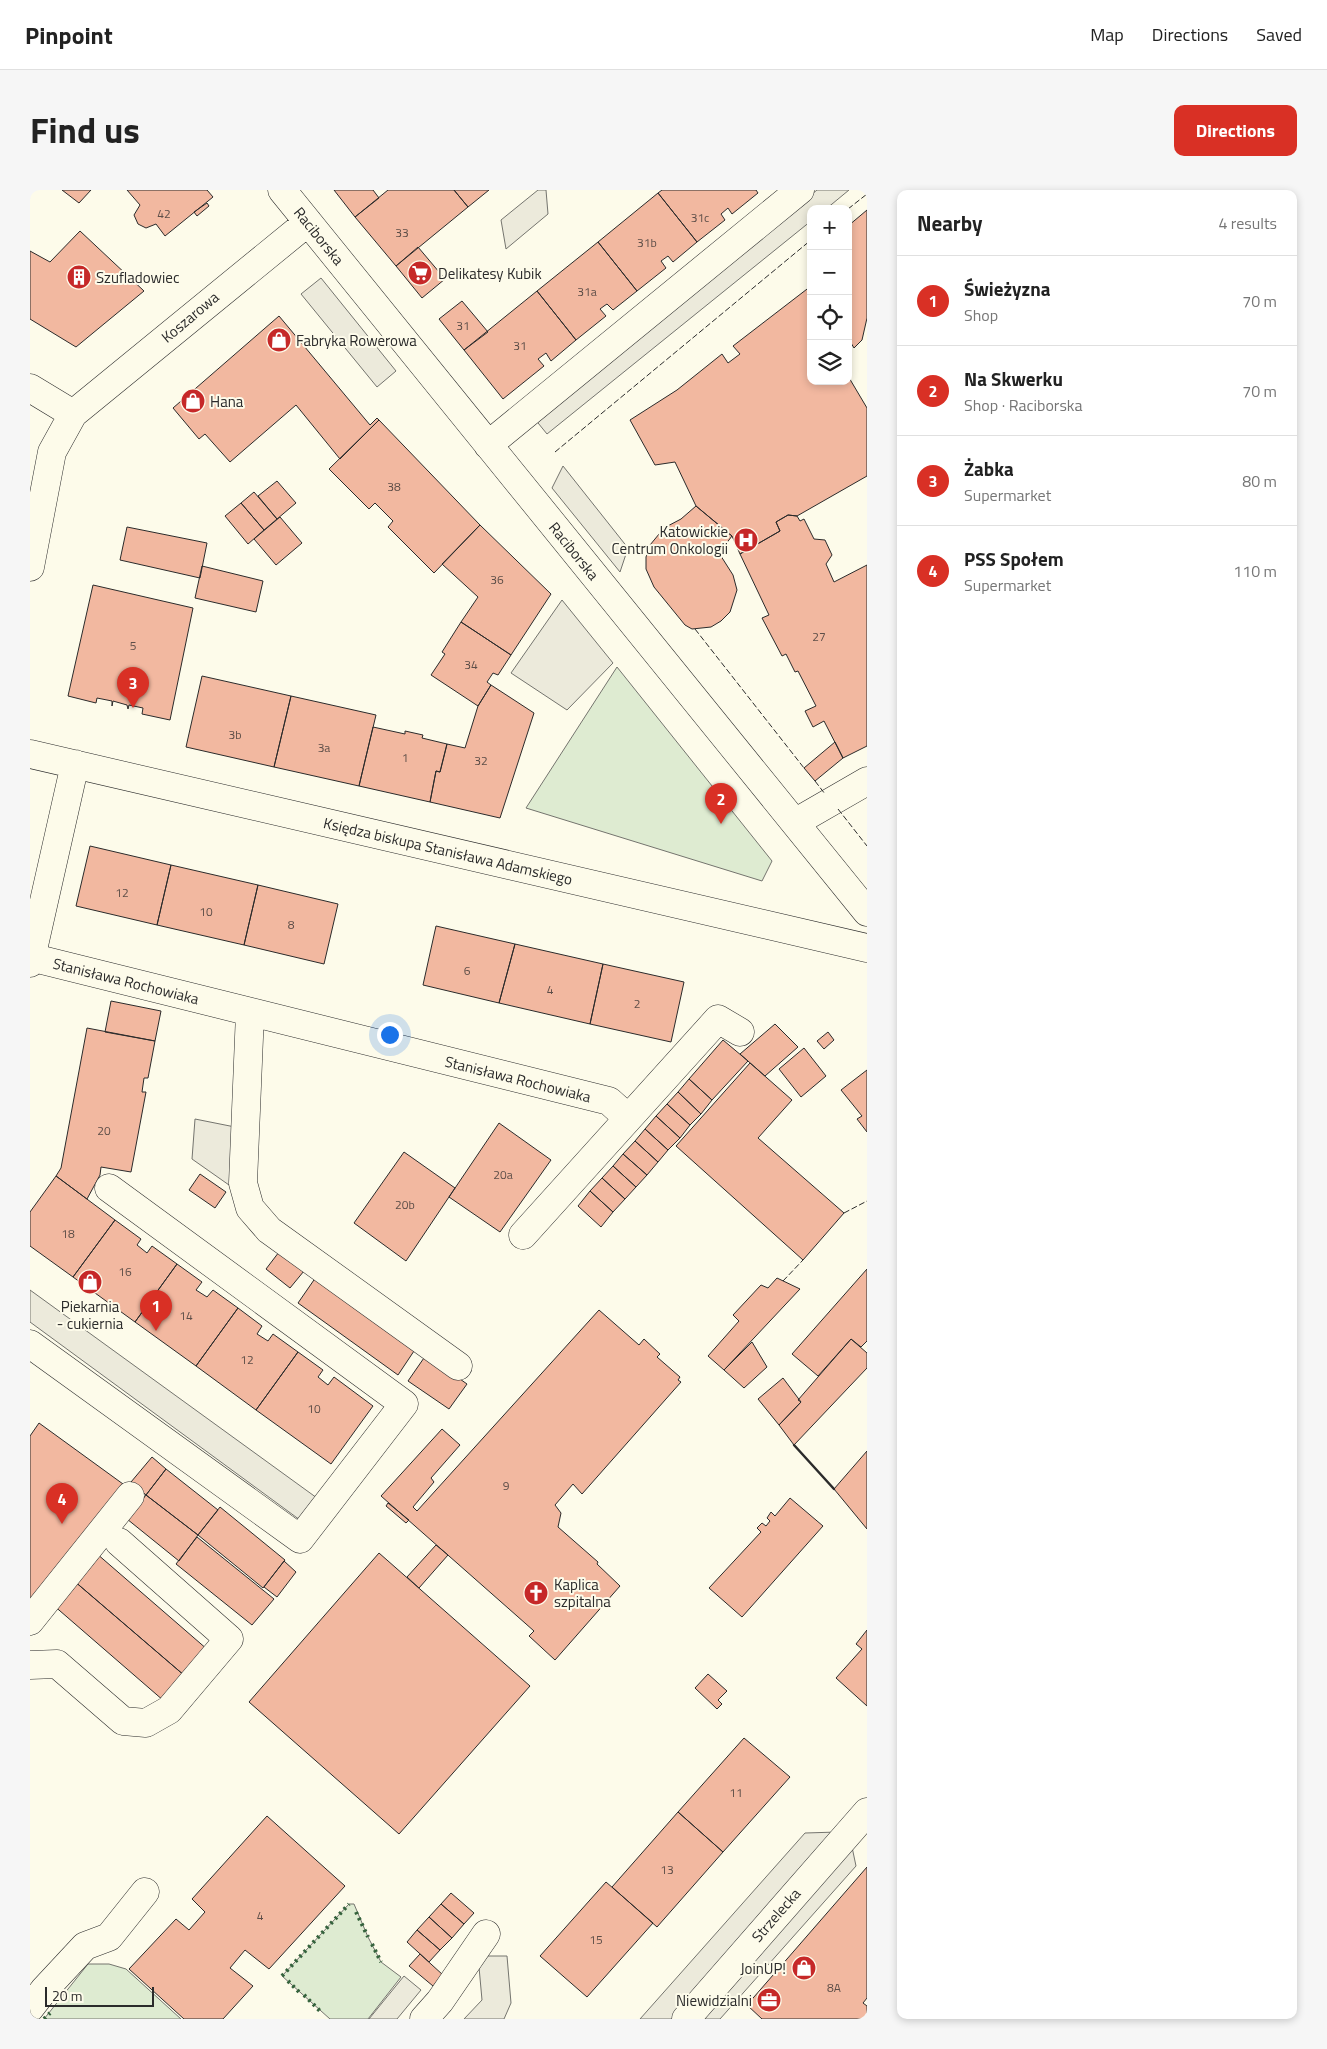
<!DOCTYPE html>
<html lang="en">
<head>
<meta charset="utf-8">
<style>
  :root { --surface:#fff; --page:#f6f6f6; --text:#222; --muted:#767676; --line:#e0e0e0; --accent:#d93025 }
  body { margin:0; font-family:"Titillium Web",sans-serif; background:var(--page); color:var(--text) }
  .controls { position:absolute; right:15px; top:15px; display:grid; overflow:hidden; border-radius:10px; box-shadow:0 2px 8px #0003 }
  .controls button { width:45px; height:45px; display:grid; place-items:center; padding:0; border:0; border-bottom:1px solid var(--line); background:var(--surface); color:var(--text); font:25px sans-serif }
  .scale { position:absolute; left:15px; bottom:12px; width:109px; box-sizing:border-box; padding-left:5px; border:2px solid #2b2b2b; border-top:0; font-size:14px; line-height:18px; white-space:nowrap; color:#2b2b2b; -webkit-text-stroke:4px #fdfbea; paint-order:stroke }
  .you { position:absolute; left:359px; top:844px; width:18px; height:18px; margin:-12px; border:4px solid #fff; border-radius:50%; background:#1a73e8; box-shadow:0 0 0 8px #1a73e833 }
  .badge { display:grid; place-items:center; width:32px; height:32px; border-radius:50%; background:var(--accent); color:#fff; font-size:16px; font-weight:700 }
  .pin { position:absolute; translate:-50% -41px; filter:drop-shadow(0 1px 2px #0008) }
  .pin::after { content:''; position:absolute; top:26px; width:18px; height:15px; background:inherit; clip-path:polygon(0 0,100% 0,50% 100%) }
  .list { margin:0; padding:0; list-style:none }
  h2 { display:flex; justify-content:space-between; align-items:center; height:65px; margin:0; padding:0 20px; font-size:21px }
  h2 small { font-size:16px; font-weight:400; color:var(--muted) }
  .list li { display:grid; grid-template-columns:32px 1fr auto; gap:15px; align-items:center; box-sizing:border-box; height:90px; padding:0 20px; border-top:1px solid var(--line) }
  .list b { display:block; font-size:19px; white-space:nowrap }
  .list p { margin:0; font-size:16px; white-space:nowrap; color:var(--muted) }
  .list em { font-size:16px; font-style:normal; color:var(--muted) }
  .icon { flex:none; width:28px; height:28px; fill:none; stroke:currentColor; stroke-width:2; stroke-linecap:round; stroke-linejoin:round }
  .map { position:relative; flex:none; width:837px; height:1829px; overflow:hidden; border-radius:10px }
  header { display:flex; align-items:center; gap:30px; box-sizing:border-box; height:70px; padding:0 25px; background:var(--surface); border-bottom:1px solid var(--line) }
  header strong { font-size:24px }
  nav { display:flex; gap:28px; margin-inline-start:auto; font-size:18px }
  .intro { display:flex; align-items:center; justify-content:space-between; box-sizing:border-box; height:120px; padding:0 30px }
  h1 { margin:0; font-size:35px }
  .button { padding:12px 22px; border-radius:10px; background:var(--accent); color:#fff; font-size:18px; font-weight:700 }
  main { display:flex; gap:30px; padding:0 30px }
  aside { flex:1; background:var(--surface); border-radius:10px; box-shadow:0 2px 8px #0003 }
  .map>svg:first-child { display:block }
  .green { fill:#deebd1; stroke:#74746e }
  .parking { fill:#eceadb; stroke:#74746e }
  .building { fill:#f2b8a0; stroke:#2b2b2b }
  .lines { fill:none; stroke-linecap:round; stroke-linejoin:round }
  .minor-casing { stroke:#2b2b2b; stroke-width:29 }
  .minor { stroke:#fdfbea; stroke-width:28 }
  .hedge { stroke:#34623c; stroke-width:4; stroke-dasharray:2.5 4; stroke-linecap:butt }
  .fence { stroke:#2b2b2b; stroke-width:1; stroke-dasharray:6 2.5; stroke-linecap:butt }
  .wall { stroke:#2b2b2b; stroke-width:2.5 }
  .labels { text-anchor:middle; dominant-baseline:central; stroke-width:4; stroke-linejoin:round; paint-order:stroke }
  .number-label { font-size:12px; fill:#5d4e48 }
  .street-label { font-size:15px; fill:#2b2b2b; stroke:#fdfbea }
  .poi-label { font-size:15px; fill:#2b2b2b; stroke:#fdfbea; text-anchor:start }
</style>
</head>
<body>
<header>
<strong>Pinpoint</strong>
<nav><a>Map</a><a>Directions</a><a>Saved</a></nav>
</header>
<div class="intro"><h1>Find us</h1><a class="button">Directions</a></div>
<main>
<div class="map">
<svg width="837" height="1829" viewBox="0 0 837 1829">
  <rect width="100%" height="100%" fill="#fdfbea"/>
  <path class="green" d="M 587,477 L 742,671 L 732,691 L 496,618 Z
    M 319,1714 L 324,1714 L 338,1747 L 351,1772 L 371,1787 L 338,1829 L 300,1829 L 252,1786 Z
    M 58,1774 L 79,1774 L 96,1779 L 151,1829 L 14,1829 Z"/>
  <path class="parking" d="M 508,0 L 516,0 L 518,24 L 476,59 L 471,30 Z
    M 787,0 L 819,0 L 796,19 L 781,19 L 781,31 L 517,244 L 504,228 Z
    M 291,88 L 366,181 L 347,197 L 271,104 Z
    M 533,276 L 598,358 L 590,382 L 522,298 Z
    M 532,410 L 583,473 L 537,520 L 481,483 Z
    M 165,929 L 215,939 L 213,990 L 199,995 L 162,969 Z
    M 0,1100 L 287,1308 L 270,1330 L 0,1132 Z
    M 808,1642 L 642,1829 L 610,1829 L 775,1643 Z
    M 822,1657 L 826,1676 L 690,1829 L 671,1829 Z
    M 448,1766 L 477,1766 L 481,1813 L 474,1829 L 434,1829 L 452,1810 Z
    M 374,1786 L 391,1800 L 367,1829 L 339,1829 Z"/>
  <path class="building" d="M 32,0 L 61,0 L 49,13 Z
    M 97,0 L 177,0 L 183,7 L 135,46 L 126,34 L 116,38 L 108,34 L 104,25 L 110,15 Z
    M 304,0 L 343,0 L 349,8 L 325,27 Z
    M 358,0 L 424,0 L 438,17 L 366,76 L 325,27 Z
    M 424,0 L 459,0 L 438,17 Z
    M 632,0 L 726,0 L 728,3 L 702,24 L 698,18 L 691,24 L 695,30 L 667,52 L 628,3 Z
    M 628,3 L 667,52 L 643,72 L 638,66 L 631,71 L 636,78 L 607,101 L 568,52 Z
    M 177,13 L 179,16 L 167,26 L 164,22 Z
    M 837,20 L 837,128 L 832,150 L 824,158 L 818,148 L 818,36 Z
    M 50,41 L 114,101 L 46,157 L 0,129 L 0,61 L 20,72 Z
    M 568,52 L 607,101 L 583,120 L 577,114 L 574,116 L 570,119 L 576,126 L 546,150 L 507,101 Z
    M 388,57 L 415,89 L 392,108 L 366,76 Z
    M 781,96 L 781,191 L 818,191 L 818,186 L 837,218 L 837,286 L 767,326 L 758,325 L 746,332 L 750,341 L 710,364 L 702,346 L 666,316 L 645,272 L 625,275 L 600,230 L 647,200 L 692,164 L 698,173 L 710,164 L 703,156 Z
    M 507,101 L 546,150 L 521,171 L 516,163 L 508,169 L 514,176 L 473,209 L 434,160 Z
    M 432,111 L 458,142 L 434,160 L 409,129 Z
    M 249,126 L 340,235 L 347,228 L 349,230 L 310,269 L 266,215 L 200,272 L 175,244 L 169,249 L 143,218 Z
    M 349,230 L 450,335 L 404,383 L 358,337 L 363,331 L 345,313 L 339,319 L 299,279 Z
    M 247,291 L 266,313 L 247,329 L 228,306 Z
    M 224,302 L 247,329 L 234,340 L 211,313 Z
    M 211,313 L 234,340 L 218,354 L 195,326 Z
    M 666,316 L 702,346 L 689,363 L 703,385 L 707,400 L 700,422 L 691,431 L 681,437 L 662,439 L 655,435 L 624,397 L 616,379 L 616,367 L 620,355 L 634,338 L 651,329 Z
    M 758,325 L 767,326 L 770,331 L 774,329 L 784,349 L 795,350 L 802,365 L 796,374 L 804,392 L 837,375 L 837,556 L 813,568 L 794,531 L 783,537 L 775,521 L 786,516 L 768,481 L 765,482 L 756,464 L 752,466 L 732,428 L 739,425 L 710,364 L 750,341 L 746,332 Z
    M 250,327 L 272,353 L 246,375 L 224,349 Z
    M 450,335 L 521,404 L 481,465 L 431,432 L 448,407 L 412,374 Z
    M 97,337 L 177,353 L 170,388 L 90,370 Z
    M 172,376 L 233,391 L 226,422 L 165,408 Z
    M 63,395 L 163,418 L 140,530 L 112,524 L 113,518 L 99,515 L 98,519 L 97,515 L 83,511 L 82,516 L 82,511 L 67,508 L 66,513 L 38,506 Z
    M 431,432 L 481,465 L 468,485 L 463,483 L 457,492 L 461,495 L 448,516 L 401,485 L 415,464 L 412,462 Z
    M 172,486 L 261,506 L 244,577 L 156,557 Z
    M 461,495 L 504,523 L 470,628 L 400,612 L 406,581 L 410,582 L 417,554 L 435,558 L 448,516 Z
    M 261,506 L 346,525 L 329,596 L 244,577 Z
    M 343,537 L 375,544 L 375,541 L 393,545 L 392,548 L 417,554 L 410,582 L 406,581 L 400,612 L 329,596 Z
    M 805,552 L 813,568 L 785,591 L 774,578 Z
    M 60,656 L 141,675 L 127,735 L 46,716 Z
    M 141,675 L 228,695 L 214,755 L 127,735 Z
    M 228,695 L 308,714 L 294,774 L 214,755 Z
    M 406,736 L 485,754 L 469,813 L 393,795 Z
    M 485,754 L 573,774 L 560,834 L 469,813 Z
    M 573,774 L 654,792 L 641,852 L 560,834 Z
    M 81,811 L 131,821 L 125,851 L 75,842 Z
    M 745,834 L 768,857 L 735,886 L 710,864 Z
    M 57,838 L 125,851 L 118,888 L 114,888 L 112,902 L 116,902 L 101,982 L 71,977 L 70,985 L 57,1009 L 26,986 L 31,978 Z
    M 798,842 L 804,850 L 794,859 L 787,851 Z
    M 693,850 L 718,871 L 682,910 L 659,889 Z
    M 774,858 L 796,886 L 771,907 L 749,879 Z
    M 720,873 L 762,910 L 728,948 L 814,1023 L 773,1070 L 646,956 Z
    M 837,880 L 837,942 L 827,929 L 832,926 L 811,900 Z
    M 659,889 L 682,910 L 671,924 L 648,902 Z
    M 648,902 L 671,924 L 660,935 L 637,914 Z
    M 637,914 L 660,935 L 650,948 L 626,926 Z
    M 626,926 L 650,948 L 638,960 L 615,939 Z
    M 469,933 L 521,970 L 470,1042 L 419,1007 Z
    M 615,939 L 638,960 L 628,972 L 605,951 Z
    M 605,951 L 628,972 L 617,985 L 593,964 Z
    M 374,962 L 425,998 L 376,1071 L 324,1033 Z
    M 593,964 L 617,985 L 606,997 L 583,976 Z
    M 583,976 L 606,997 L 595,1009 L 572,988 Z
    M 170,984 L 196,1002 L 185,1018 L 159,1000 Z
    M 26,986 L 85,1030 L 43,1087 L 0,1056 L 0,1022 Z
    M 572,988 L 595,1009 L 583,1022 L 560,1001 Z
    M 560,1001 L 583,1022 L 571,1037 L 548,1016 Z
    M 85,1030 L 111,1049 L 107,1055 L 117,1063 L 122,1056 L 147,1074 L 105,1132 L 43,1087 Z
    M 249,1062 L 274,1081 L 260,1098 L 236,1079 Z
    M 147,1074 L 172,1092 L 166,1100 L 177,1107 L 183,1100 L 208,1118 L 166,1176 L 105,1132 Z
    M 837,1079 L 837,1151 L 831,1157 L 821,1149 L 788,1186 L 762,1164 Z
    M 286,1087 L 386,1158 L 368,1185 L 268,1113 Z
    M 747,1088 L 770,1099 L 694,1180 L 678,1166 L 709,1131 L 703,1125 L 731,1095 L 738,1098 Z
    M 208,1118 L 232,1136 L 227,1144 L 238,1151 L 243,1144 L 268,1162 L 226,1220 L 166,1176 Z
    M 569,1120 L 609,1155 L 614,1149 L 630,1164 L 627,1167 L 650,1187 L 648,1190 L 651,1192 L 552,1304 L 543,1294 L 525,1315 L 531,1323 L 528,1337 L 568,1372 L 567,1374 L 590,1396 L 525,1470 L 499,1446 L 504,1441 L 351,1306 L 412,1239 L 430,1255 L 401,1288 L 404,1292 L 383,1317 L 387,1321 Z
    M 821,1149 L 837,1163 L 837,1178 L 764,1255 L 749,1235 L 771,1212 L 768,1210 Z
    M 722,1152 L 737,1177 L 714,1198 L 694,1180 Z
    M 268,1162 L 293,1180 L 288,1187 L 298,1195 L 304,1187 L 343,1216 L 301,1274 L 226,1220 Z
    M 396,1165 L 437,1194 L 419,1219 L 378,1191 Z
    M 753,1188 L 771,1212 L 749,1235 L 728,1209 Z
    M 9,1233 L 93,1294 L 33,1377 L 0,1414 L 0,1246 Z
    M 837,1261 L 837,1339 L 804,1299 Z
    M 122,1267 L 136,1279 L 116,1305 L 101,1292 Z
    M 136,1279 L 188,1320 L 168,1345 L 116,1305 Z
    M 116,1305 L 168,1345 L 149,1371 L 97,1329 Z
    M 760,1308 L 793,1336 L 712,1427 L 679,1398 L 731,1342 L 727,1338 L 732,1333 L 736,1336 L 740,1331 L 737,1328 L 741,1322 L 745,1326 Z
    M 358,1313 L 379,1330 L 376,1333 L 356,1316 Z
    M 190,1317 L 255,1370 L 233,1398 L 168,1345 Z
    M 167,1347 L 244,1409 L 222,1435 L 146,1374 Z
    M 406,1355 L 418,1365 L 389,1398 L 377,1387 Z
    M 66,1363 L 178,1460 L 155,1486 L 43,1390 Z
    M 349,1363 L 500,1496 L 369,1644 L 219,1512 Z
    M 254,1371 L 266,1382 L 247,1407 L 234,1397 Z
    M 43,1390 L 155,1486 L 134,1511 L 22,1414 Z
    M 837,1440 L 837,1516 L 806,1488 L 832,1459 L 826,1454 Z
    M 678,1484 L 697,1501 L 688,1510 L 692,1514 L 687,1519 L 665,1498 Z
    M 714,1548 L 760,1587 L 693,1662 L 648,1622 Z
    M 648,1622 L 693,1662 L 627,1737 L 582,1697 Z
    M 237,1626 L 315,1696 L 239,1779 L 215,1760 L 200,1778 L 223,1796 L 193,1829 L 154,1829 L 99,1779 L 146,1729 L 159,1740 L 175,1722 L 162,1709 Z
    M 837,1677 L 837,1808 L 833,1813 L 837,1816 L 837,1829 L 732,1829 L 717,1815 Z
    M 576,1692 L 623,1733 L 557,1807 L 510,1766 Z
    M 421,1703 L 444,1723 L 434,1734 L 411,1714 Z
    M 411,1714 L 434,1734 L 422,1748 L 399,1727 Z
    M 399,1727 L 422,1748 L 410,1760 L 387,1740 Z
    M 387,1740 L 410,1760 L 399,1772 L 377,1752 Z
    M 390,1764 L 413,1785 L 403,1796 L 379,1776 Z"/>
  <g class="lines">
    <defs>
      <path id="minor" d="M 252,0 L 837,722
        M 0,198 L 43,224
        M 458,255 L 770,0
        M 0,377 L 22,262 L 43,224 L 278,32
        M 0,564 L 837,758
        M 766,632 L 837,591
        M 0,767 L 579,911 L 598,928
        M 0,773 L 45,574
        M 220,823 L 213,993 L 220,1018 L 239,1040 L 428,1176
        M 493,1045 L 688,829 L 710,842
        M 0,1154 L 270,1349 L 374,1214 L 79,998
        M 0,1431 L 100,1306
        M 0,1475 L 27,1474 L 93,1531 L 116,1533 L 139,1520 L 199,1449 L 89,1352
        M 0,1818 L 14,1800 L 55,1756 L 79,1747 L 115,1702
        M 394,1829 L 410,1811 L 456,1744
        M 656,1829 L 837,1622"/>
    </defs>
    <use href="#minor" class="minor-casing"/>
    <use href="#minor" class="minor"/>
    <path class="hedge" d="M 326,1722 L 338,1747
      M 342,1754 L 351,1772
      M 252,1786 L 319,1714
      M 258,1791 L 269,1802
      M 274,1805 L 291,1822
      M 14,1829 L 20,1823"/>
    <path class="fence" d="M 818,19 L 837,4
      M 525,262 L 781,50
      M 665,439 L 774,578
      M 785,591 L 795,604
      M 808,619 L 837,656
      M 814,1023 L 837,1011
      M 753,1091 L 773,1070"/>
    <path class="wall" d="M 764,1255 L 804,1299"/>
  </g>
  <defs>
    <symbol id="supermarket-disc" viewBox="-11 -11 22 22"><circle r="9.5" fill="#c62828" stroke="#fdfbea"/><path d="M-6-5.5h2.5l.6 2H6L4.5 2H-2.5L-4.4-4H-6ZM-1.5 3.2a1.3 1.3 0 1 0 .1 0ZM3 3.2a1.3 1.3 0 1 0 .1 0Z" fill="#fff"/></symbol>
    <symbol id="building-disc" viewBox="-11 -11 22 22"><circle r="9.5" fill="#c62828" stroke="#fdfbea"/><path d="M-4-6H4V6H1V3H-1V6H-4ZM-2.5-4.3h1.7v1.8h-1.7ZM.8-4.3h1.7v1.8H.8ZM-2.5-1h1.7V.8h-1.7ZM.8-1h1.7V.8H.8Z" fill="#fff"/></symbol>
    <symbol id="shop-disc" viewBox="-11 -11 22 22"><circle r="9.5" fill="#c62828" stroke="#fdfbea"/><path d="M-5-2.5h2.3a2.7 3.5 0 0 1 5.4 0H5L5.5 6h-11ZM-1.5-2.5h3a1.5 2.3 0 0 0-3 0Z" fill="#fff"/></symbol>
    <symbol id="hospital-disc" viewBox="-11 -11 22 22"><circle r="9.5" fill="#c62828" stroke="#fdfbea"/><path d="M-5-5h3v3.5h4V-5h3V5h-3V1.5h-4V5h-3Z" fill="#fff"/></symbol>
    <symbol id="church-disc" viewBox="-11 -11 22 22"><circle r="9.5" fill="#c62828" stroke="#fdfbea"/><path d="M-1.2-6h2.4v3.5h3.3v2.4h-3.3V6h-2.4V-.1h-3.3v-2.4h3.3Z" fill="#fff"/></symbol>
    <symbol id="office-disc" viewBox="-11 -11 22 22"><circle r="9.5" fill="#c62828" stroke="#fdfbea"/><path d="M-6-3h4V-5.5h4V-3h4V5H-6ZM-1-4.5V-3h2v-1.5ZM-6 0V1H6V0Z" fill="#fff"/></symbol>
  </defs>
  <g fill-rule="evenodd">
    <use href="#supermarket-disc" x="376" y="69" width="28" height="28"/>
    <use href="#building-disc" x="35" y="73" width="28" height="28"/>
    <use href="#shop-disc" x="235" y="136" width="28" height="28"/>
    <use href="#shop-disc" x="149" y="197" width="28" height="28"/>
    <use href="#hospital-disc" x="702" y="336" width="28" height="28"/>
    <use href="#shop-disc" x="46" y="1078" width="28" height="28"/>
    <use href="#church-disc" x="492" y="1389" width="28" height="28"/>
    <use href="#shop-disc" x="760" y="1764" width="28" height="28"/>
    <use href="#office-disc" x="725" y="1796" width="28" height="28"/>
  </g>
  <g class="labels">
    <g class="number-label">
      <text x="134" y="23">42</text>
      <text x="670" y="27">31c</text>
      <text x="372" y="42">33</text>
      <text x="617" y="52">31b</text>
      <text x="557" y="101">31a</text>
      <text x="433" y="135">31</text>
      <text x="490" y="155">31</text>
      <text x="364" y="296">38</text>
      <text x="467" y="389">36</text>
      <text x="789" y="446">27</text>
      <text x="103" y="455">5</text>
      <text x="441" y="474">34</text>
      <text x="205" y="544">3b</text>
      <text x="294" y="557">3a</text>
      <text x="375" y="567">1</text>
      <text x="451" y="570">32</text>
      <text x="92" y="702">12</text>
      <text x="176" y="721">10</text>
      <text x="261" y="734">8</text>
      <text x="437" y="780">6</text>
      <text x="520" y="799">4</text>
      <text x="607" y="813">2</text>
      <text x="74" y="940">20</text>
      <text x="473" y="984">20a</text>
      <text x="375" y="1014">20b</text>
      <text x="38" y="1043">18</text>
      <text x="95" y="1081">16</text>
      <text x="156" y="1125">14</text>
      <text x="217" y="1169">12</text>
      <text x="284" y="1218">10</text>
      <text x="476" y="1295">9</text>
      <text x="706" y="1602">11</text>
      <text x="637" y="1679">13</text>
      <text x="230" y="1725">4</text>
      <text x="566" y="1749">15</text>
      <text x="804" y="1797">8A</text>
    </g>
    <g class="street-label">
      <text transform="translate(289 46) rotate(51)">Raciborska</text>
      <text transform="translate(160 127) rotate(-40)">Koszarowa</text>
      <text transform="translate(544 361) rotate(51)">Raciborska</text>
      <text transform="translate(418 661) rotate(13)">Księdza biskupa Stanisława Adamskiego</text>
      <text transform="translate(96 791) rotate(14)">Stanisława Rochowiaka</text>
      <text transform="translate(488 889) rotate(14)">Stanisława Rochowiaka</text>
      <text transform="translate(746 1725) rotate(-49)">Strzelecka</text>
    </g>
    <g class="poi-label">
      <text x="408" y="83">Delikatesy Kubik</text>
      <text x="66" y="87">Szufladowiec</text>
      <text x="266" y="150">Fabryka Rowerowa</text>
      <text x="180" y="211">Hana</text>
      <text x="698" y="341" text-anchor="end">Katowickie<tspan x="698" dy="17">Centrum Onkologii</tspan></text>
      <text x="60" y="1116" text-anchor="middle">Piekarnia<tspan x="60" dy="17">- cukiernia</tspan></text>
      <text x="524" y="1394">Kaplica<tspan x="524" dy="17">szpitalna</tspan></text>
      <text x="756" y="1778" text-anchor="end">JoinUP!</text>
      <text x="722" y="1810" text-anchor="end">Niewidzialni</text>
    </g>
  </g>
</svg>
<div class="controls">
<button>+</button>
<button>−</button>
<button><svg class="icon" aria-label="locate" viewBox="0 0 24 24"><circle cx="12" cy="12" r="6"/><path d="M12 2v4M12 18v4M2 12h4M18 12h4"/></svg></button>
<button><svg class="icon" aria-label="layers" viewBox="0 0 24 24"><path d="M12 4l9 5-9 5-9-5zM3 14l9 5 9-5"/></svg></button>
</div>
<div class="scale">20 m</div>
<div class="you"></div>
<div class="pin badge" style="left:126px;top:1141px">1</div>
<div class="pin badge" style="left:691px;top:634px">2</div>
<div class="pin badge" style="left:103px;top:518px">3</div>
<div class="pin badge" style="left:32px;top:1334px">4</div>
</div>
<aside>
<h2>Nearby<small>4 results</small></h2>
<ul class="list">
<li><span class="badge">1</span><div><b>Świeżyzna</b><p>Shop</p></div><em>70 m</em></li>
<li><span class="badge">2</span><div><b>Na Skwerku</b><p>Shop · Raciborska</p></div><em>70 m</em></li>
<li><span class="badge">3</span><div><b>Żabka</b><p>Supermarket</p></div><em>80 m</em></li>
<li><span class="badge">4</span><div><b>PSS Społem</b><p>Supermarket</p></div><em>110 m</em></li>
</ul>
</aside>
</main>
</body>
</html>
